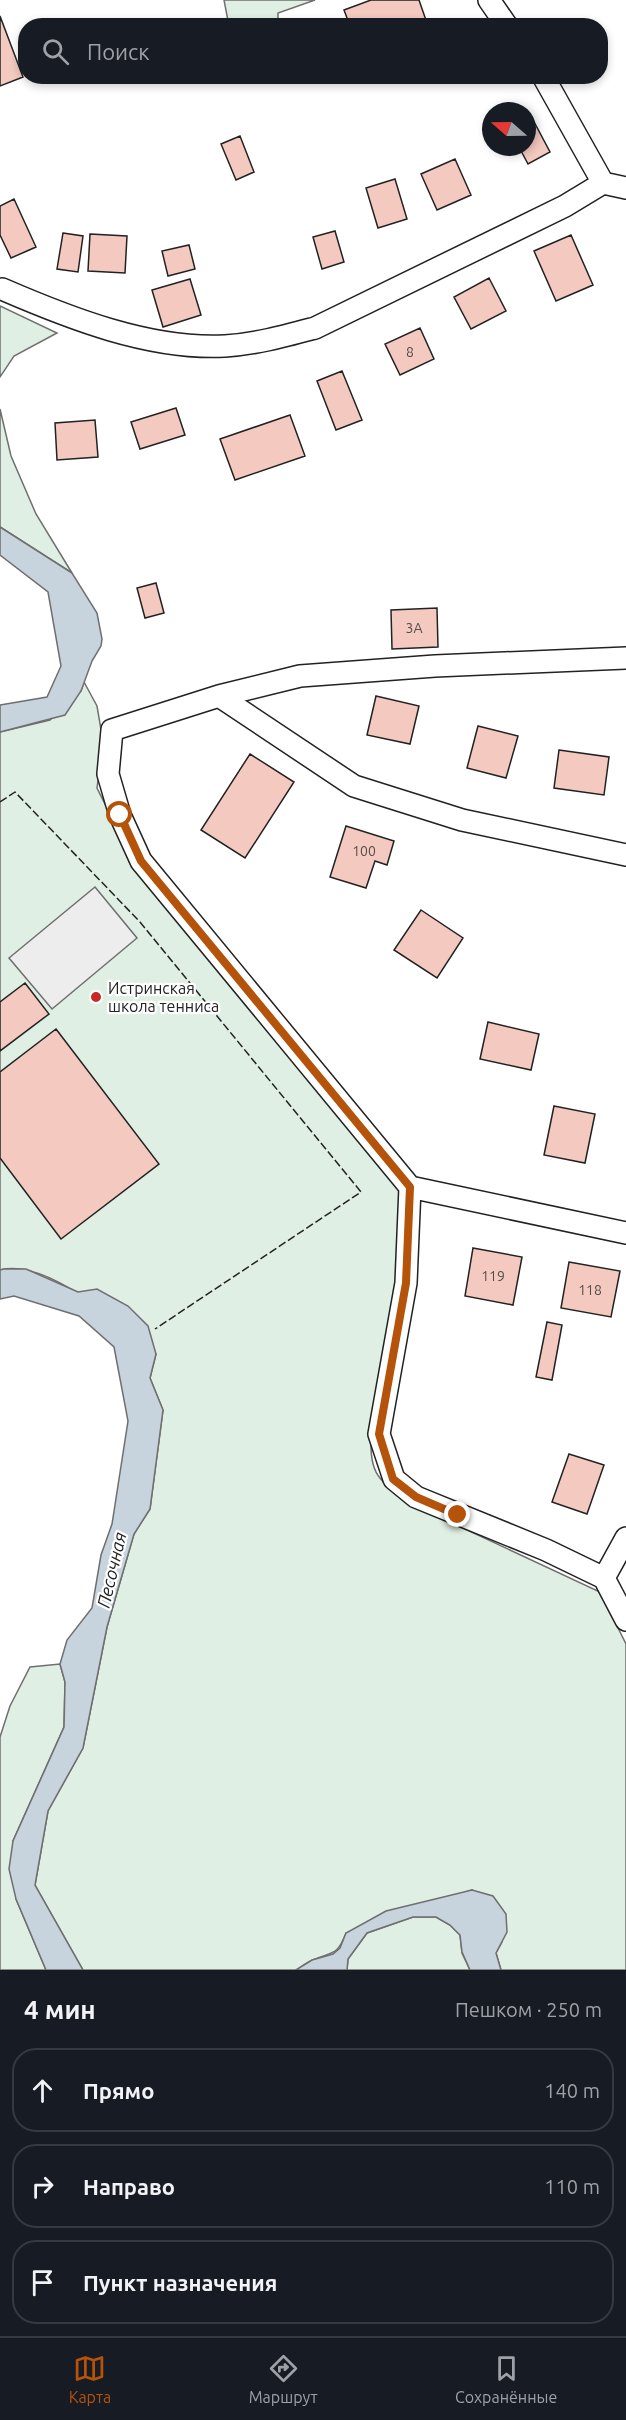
<!DOCTYPE html>
<html lang="ru">
<head>
<meta charset="utf-8">
<style>
  :root { --surface:#171b24; --page:#20242c; --text:#f1f3f6; --muted:#9ea1a6; --line:#363941; --accent:#b45309 }
  body { margin:0; font-family:Ubuntu,sans-serif; background:var(--page); color:var(--text) }
  .compass { position:absolute; left:482px; top:102px; width:54px; height:54px; border-radius:50%; background:var(--surface); box-shadow:0 3px 9px #0003; rotate:290deg }
  .stop { position:absolute; width:18px; height:18px; margin:-14px; border:4px solid #b45309; border-radius:50%; background:#fff }
  .stop.end { background:#b45309; border-color:#fff; box-shadow:0 2px 6px #0008 }
  .list { margin:0; padding:0; list-style:none }
  h2 { display:flex; justify-content:space-between; align-items:center; height:78px; margin:0; padding:0 24px; font-size:26px }
  h2 small { font-size:20px; font-weight:400; color:var(--muted) }
  .list li { display:grid; grid-template-columns:39px 1fr auto; gap:18px; align-items:center; box-sizing:border-box; height:84px; margin:0 12px 12px; padding:0 12px; border:2px solid var(--line); border-radius:24px }
  .list b { display:block; font-size:22px; white-space:nowrap }
  .list em { font-size:20px; font-style:normal; color:var(--muted) }
  .icon { flex:none; width:33px; height:33px; fill:none; stroke:currentColor; stroke-width:2; stroke-linecap:round; stroke-linejoin:round }
  .map { position:relative; flex:none; width:626px; height:1970px; overflow:hidden }
  .search { position:absolute; background:var(--surface); box-shadow:0 3px 9px #0003; left:18px; right:18px; top:18px; height:66px; display:flex; align-items:center; gap:15px; box-sizing:border-box; padding:0 21px; border-radius:24px; color:var(--muted); font-size:22px }
  .sheet { height:366px; background:var(--surface) }
  nav { display:flex; justify-content:space-around; align-items:center; box-sizing:border-box; height:84px; border-top:2px solid var(--line); background:var(--surface); font-size:16px; color:var(--muted) }
  nav a { display:grid; justify-items:center; gap:3px }
  nav .on { color:var(--accent) }
  .map>svg:first-child { display:block }
  .green { fill:#e0efe3; stroke:#6f6f6f; stroke-width:1.5 }
  .parking { fill:#ededed; stroke:#6f6f6f; stroke-width:1.5 }
  .water { fill:#c7d3dd; stroke:#6f6f6f; stroke-width:1.5 }
  .building { fill:#f3c9c0; stroke:#222; stroke-width:1.5 }
  .lines { fill:none; stroke-linecap:round; stroke-linejoin:round }
  .street-casing { stroke:#222; stroke-width:24 }
  .street { stroke:#fff; stroke-width:21 }
  .fence { stroke:#222; stroke-width:1.5; stroke-dasharray:8 3; stroke-linecap:butt }
  .route { stroke:#b45309; stroke-width:8 }
  .poi-dot { fill:#c62828; stroke:#fff; stroke-width:2 }
  .labels { text-anchor:middle; dominant-baseline:central; stroke-width:4.5; stroke-linejoin:round; paint-order:stroke }
  .number-label { font-size:14px; fill:#564c4a }
  .poi-label { font-size:16px; fill:#222; stroke:#fff; text-anchor:start }
  .water-label { font-size:18px; font-style:italic; fill:#222; stroke:#fff }
</style>
</head>
<body>
<div class="map">
<svg width="626" height="1970" viewBox="0 0 626 1970">
  <rect width="100%" height="100%" fill="#fff"/>
  <path class="green" d="M 224,0 L 315,0 L 278,13 L 278,25 L 229,26 Z
    M 0,306 L 57,333 L 14,356 L 0,377 Z
    M 0,409 L 11,456 L 36,514 L 72,573 L 0,527 Z
    M 84,682 L 97,706 L 103,741 L 97,788 L 114,822 L 404,1196 L 410,1212 L 371,1430 C 370,1473 374,1476 407,1502 L 600,1592 L 626,1644 L 626,1970 L 501,1970 L 496,1953 L 502,1942 L 472,1890 L 346,1933 C 337,1956 334,1951 313,1960 C 307,1962 301,1967 296,1970 L 83,1970 L 35,1885 L 48,1811 L 83,1748 L 107,1627 L 134,1534 L 150,1509 L 163,1410 L 150,1378 L 156,1354 C 120,1325 49,1258 0,1270 L 0,732 L 50,720 L 81,691 Z
    M 60,1664 L 65,1682 L 64,1727 L 13,1841 L 16,1899 L 46,1970 L 0,1970 L 0,1737 L 10,1706 L 30,1667 Z
    M 413,1917 L 436,1917 L 450,1925 L 460,1935 L 462,1953 L 470,1970 L 347,1970 L 348,1959 L 367,1933 Z"/>
  <path class="parking" d="M 95,887 L 137,938 L 52,1009 L 9,958 Z"/>
  <path class="water" d="M 0,527 L 72,573 L 97,613 L 102,639 L 101,646 L 92,661 L 81,691 L 65,715 L 0,732 L 0,705 L 47,697 L 61,666 L 48,592 L 0,555 Z
    M 4,1269 L 26,1269 L 78,1292 L 97,1289 L 128,1306 L 148,1326 L 156,1354 L 150,1378 L 163,1410 L 150,1509 L 134,1534 L 107,1627 L 83,1748 L 48,1811 L 35,1885 L 83,1970 L 46,1970 L 16,1899 L 9,1869 L 13,1841 L 64,1727 L 65,1682 L 60,1664 L 67,1640 L 92,1608 L 101,1555 L 112,1524 L 128,1421 L 114,1347 L 79,1316 L 14,1296 L 0,1299 L 0,1270 Z
    M 472,1890 L 493,1896 L 506,1914 L 507,1932 L 496,1953 L 501,1970 L 470,1970 L 462,1952 L 460,1935 L 450,1925 L 436,1917 L 413,1917 L 367,1933 L 348,1959 L 347,1970 L 296,1970 L 312,1960 L 333,1954 L 340,1948 L 346,1933 L 386,1911 Z"/>
  <path class="building" d="M 371,0 L 419,0 L 428,26 L 350,26 L 344,10 Z
    M 0,16 L 23,77 L 0,86 Z
    M 532,118 L 550,152 L 528,164 L 519,147 L 527,147 L 527,121 Z
    M 240,136 L 254,172 L 236,180 L 221,144 Z
    M 455,159 L 471,195 L 437,210 L 421,174 Z
    M 395,179 L 407,219 L 378,228 L 366,188 Z
    M 14,199 L 36,247 L 11,258 L 0,235 L 0,206 Z
    M 335,231 L 344,262 L 322,269 L 313,237 Z
    M 63,233 L 83,236 L 78,272 L 57,269 Z
    M 90,234 L 127,236 L 125,273 L 88,271 Z
    M 571,235 L 593,285 L 556,301 L 534,251 Z
    M 189,245 L 195,269 L 168,276 L 162,251 Z
    M 489,278 L 506,311 L 471,329 L 454,297 Z
    M 190,279 L 201,315 L 163,327 L 152,290 Z
    M 420,328 L 434,359 L 400,375 L 385,344 Z
    M 342,371 L 362,420 L 336,430 L 317,381 Z
    M 176,408 L 185,435 L 140,449 L 131,422 Z
    M 290,415 L 305,456 L 235,480 L 220,439 Z
    M 95,420 L 98,457 L 57,460 L 55,423 Z
    M 156,583 L 164,613 L 145,618 L 137,588 Z
    M 437,608 L 438,647 L 392,649 L 391,610 Z
    M 376,696 L 419,706 L 410,744 L 367,735 Z
    M 478,726 L 518,736 L 506,778 L 467,768 Z
    M 559,750 L 609,757 L 604,795 L 554,788 Z
    M 250,754 L 294,782 L 245,858 L 201,830 Z
    M 346,826 L 394,841 L 387,865 L 375,861 L 366,888 L 330,877 Z
    M 421,910 L 463,938 L 437,978 L 394,950 Z
    M 25,983 L 49,1014 L 0,1051 L 0,1002 Z
    M 488,1022 L 539,1034 L 531,1070 L 480,1059 Z
    M 56,1029 L 159,1164 L 61,1239 L 0,1158 L 0,1072 Z
    M 554,1106 L 595,1114 L 585,1163 L 544,1155 Z
    M 473,1248 L 522,1257 L 513,1305 L 465,1296 Z
    M 569,1262 L 620,1271 L 611,1317 L 561,1308 Z
    M 547,1322 L 562,1325 L 552,1380 L 536,1377 Z
    M 569,1454 L 604,1465 L 587,1514 L 552,1502 Z"/>
  <g class="lines">
    <defs>
      <path id="street" d="M 489,0 L 507,26
        M 543,76 L 603,183
        M 2,289 C 69,318 150,350 225,346 C 256,344 285,336 315,328 L 565,206 L 603,183 L 626,188
        M 626,658 L 435,666 L 300,676 L 219,696 L 112,730 L 108,774 L 120,815 L 141,861 L 410,1187 L 406,1283 L 379,1434 L 394,1479 L 416,1497 L 546,1550 L 604,1578 L 626,1620
        M 219,696 L 354,786 L 462,820 L 626,855
        M 410,1187 L 626,1233
        M 604,1578 L 626,1538"/>
    </defs>
    <use href="#street" class="street-casing"/>
    <use href="#street" class="street"/>
    <path class="fence" d="M 0,802 L 15,792 L 140,922 L 361,1192 L 155,1329"/>
  </g>
  <g class="lines">
    <path class="route" d="M 120,815 L 141,861 L 410,1187 L 406,1283 L 379,1434 L 393,1479 L 416,1497 L 458,1515"/>
  </g>
  <circle class="poi-dot" cx="96" cy="997" r="6"/>
  <g class="labels">
    <g class="number-label">
      <text x="410" y="352">8</text>
      <text x="414" y="628">3А</text>
      <text x="364" y="851">100</text>
      <text x="493" y="1276">119</text>
      <text x="590" y="1290">118</text>
    </g>
    <g class="poi-label">
      <text x="108" y="988">Истринская<tspan x="108" dy="18">школа тенниса</tspan></text>
    </g>
    <g class="water-label">
      <text transform="translate(111 1570) rotate(-77)">Песочная</text>
    </g>
  </g>
</svg>
<svg class="compass" viewBox="-18 -18 36 36"><path d="M0-13l5 13h-10z" fill="#e53935"/><path d="M0 13l5-13h-10z" fill="#9ea1a6"/></svg>
<div class="stop" style="left:120px;top:815px"></div>
<div class="stop end" style="left:458px;top:1515px"></div>
<div class="search"><svg class="icon" aria-label="search" viewBox="0 0 24 24"><circle cx="10" cy="10" r="6"/><path d="M15 15l6 6"/></svg>Поиск</div>
</div>
<section class="sheet">
<h2>4 мин<small>Пешком · 250 m</small></h2>
<ul class="list">
<li><svg class="icon" aria-label="ahead" viewBox="0 0 24 24"><path d="M12 20V5M6 11l6-6 6 6"/></svg><div><b>Прямо</b></div><em>140 m</em></li>
<li><svg class="icon" aria-label="right" viewBox="0 0 24 24"><path d="M7 20v-9h11M14 6l5 5-5 5"/></svg><div><b>Направо</b></div><em>110 m</em></li>
<li><svg class="icon" aria-label="arrive" viewBox="0 0 24 24"><path d="M6 21V4h12l-3 4 3 4H6"/></svg><div><b>Пункт назначения</b></div></li>
</ul>
</section>
<nav>
<a class="on"><svg class="icon" aria-label="map" viewBox="0 0 24 24"><path d="M3 6l6-2 6 2 6-2v14l-6 2-6-2-6 2zM9 4v14M15 6v14"/></svg>Карта</a>
<a><svg class="icon" aria-label="directions" viewBox="0 0 24 24"><path d="M12 3l9 9-9 9-9-9zM9 14v-3h6M13 9l2 2-2 2"/></svg>Маршрут</a>
<a><svg class="icon" aria-label="saved" viewBox="0 0 24 24"><path d="M7 4h10v16l-5-4-5 4z"/></svg>Сохранённые</a>
</nav>
</body>
</html>
